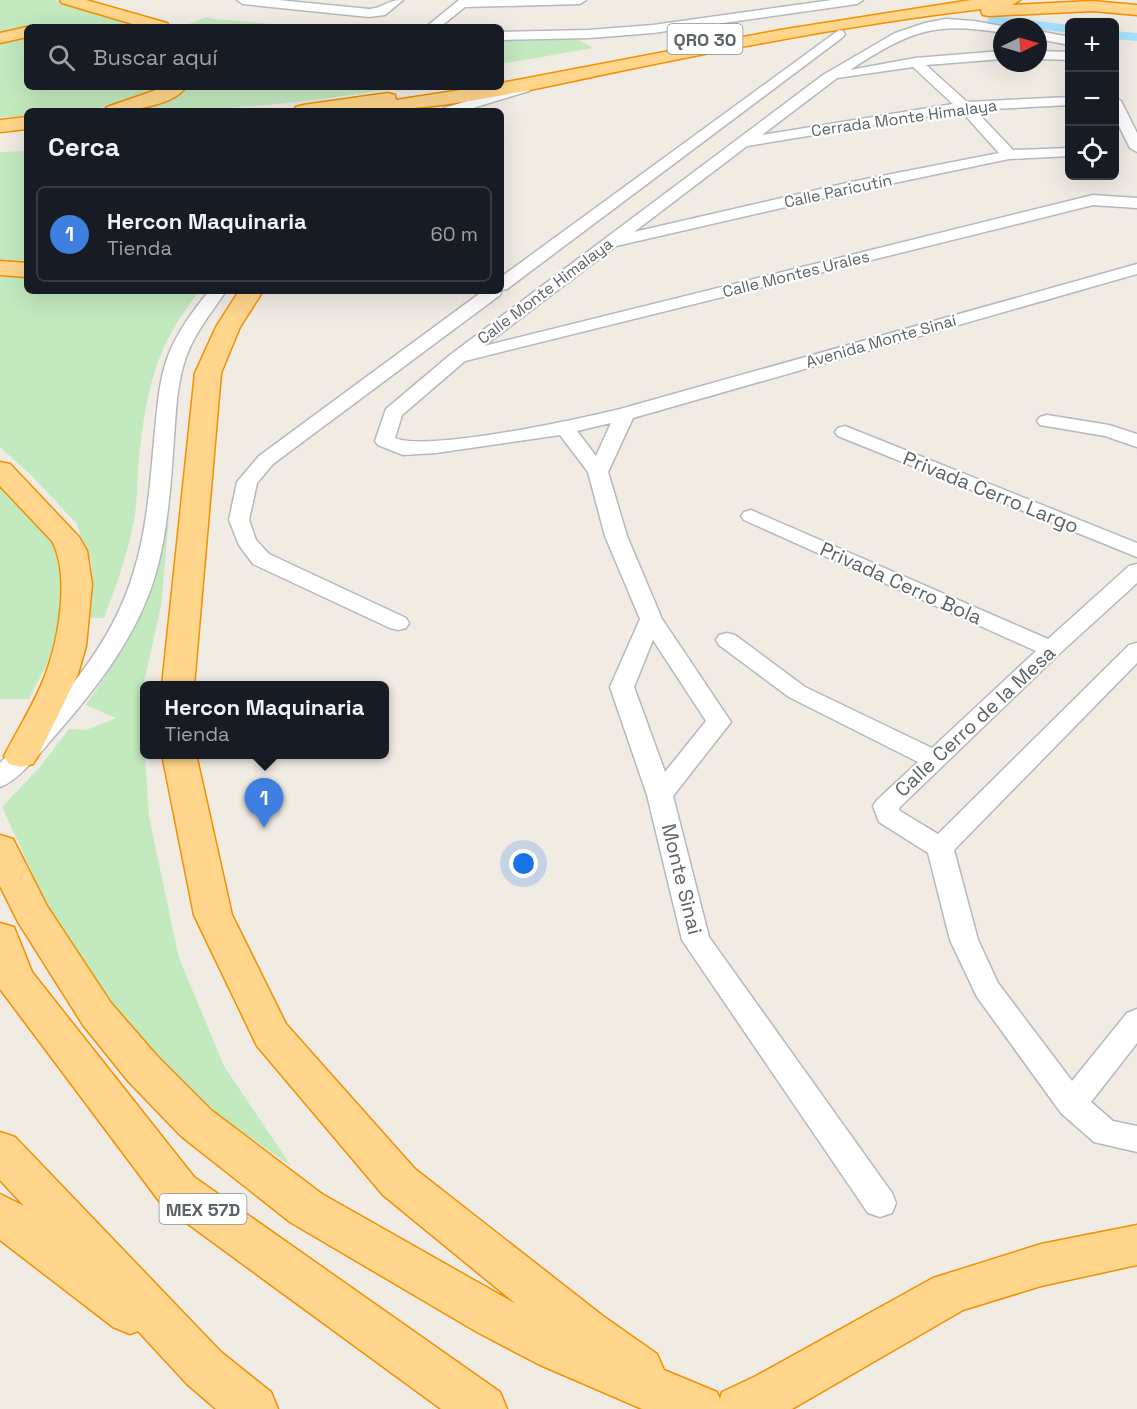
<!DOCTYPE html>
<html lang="es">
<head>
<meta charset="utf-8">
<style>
  :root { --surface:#171b24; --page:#242831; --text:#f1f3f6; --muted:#9ea1a6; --line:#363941; --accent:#f72328 }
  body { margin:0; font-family:"Space Grotesk",sans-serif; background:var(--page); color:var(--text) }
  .controls { position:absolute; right:18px; top:18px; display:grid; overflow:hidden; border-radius:9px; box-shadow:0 6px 24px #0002 }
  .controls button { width:54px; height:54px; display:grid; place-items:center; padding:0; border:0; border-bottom:2px solid var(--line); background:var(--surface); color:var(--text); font:30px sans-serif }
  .compass { position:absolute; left:993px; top:18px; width:54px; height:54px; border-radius:50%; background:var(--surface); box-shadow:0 6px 24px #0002; rotate:85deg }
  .you { position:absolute; left:524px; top:864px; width:21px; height:21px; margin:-15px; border:4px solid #fff; border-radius:50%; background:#1a73e8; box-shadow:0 0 0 9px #1a73e833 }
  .badge { display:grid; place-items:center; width:39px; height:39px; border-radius:50%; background:var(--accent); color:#fff; font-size:20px; font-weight:700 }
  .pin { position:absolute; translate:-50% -50px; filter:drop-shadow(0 2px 3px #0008) }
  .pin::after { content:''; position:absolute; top:32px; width:21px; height:18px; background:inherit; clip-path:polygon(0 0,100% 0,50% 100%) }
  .popup { position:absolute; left:140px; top:681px; width:249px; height:78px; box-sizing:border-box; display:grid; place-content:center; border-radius:9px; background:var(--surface); filter:drop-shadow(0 2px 4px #0005); font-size:20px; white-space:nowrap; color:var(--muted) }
  .popup b { font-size:22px; color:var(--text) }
  .popup::after { content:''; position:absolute; left:50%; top:100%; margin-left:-12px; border:12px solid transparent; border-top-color:var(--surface) }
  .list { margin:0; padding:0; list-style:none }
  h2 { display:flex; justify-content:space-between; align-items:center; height:78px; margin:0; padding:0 24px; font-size:26px }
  h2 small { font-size:20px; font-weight:400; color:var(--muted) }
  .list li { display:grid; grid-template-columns:39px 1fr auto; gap:18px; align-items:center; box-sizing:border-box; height:96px; margin:0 12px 12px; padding:0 12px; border:2px solid var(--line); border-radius:9px }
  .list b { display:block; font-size:22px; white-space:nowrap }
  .list p { margin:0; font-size:20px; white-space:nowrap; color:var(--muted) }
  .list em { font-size:20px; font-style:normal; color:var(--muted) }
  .icon { flex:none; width:33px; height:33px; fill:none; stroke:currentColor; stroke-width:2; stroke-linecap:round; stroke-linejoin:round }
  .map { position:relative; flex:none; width:1137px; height:1409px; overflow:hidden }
  .search { position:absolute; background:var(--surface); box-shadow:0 6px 24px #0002; left:24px; top:24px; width:480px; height:66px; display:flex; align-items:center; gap:15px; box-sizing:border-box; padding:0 21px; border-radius:9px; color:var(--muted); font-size:22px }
  .panel { position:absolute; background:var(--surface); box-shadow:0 6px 24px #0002; left:24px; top:108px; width:480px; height:186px; border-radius:9px }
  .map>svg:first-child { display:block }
  .green { fill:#c3e9bf }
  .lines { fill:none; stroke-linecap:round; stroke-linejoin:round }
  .canal { fill:#a5e1ff; fill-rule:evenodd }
  .minor-casing { stroke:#b5b8bc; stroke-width:3 }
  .highway-casing { stroke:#f48f00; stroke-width:3 }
  .minor { fill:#fff; fill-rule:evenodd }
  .highway { fill:#ffd68c; fill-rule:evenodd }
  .labels { text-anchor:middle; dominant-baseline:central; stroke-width:4.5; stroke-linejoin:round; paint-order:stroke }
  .far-street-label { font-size:16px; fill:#5c6266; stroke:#fff }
  .shield { fill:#fff; stroke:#8d9194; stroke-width:1.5 }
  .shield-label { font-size:18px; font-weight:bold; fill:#5c6266 }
  .street-label { font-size:20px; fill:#5c6266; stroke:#fff }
</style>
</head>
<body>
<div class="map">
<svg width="1137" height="1409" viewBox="0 0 1137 1409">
  <rect width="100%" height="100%" fill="#f0ece4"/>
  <path class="green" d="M 0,0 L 54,0 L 146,27 C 96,27 50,21 0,34 Z
    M 206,17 L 213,19 L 309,27 L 182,27 Z
    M 27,36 L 27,87 L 159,87 C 118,111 74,111 27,111 L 27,116 L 0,117 L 0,42 Z
    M 574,37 L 593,48 L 501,64 L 501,39 Z
    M 187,87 L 403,87 C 312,102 227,111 136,111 L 169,100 Z
    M 27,151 L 27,264 L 0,260 L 0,152 Z
    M 0,273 L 27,276 L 27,291 L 200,291 C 152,348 145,399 138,470 C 137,488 137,508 133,525 C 127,557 115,588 104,618 L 90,618 L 92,565 L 76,523 L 31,475 L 0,447 Z
    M 0,474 L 53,539 L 60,570 L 62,598 L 52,654 L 29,699 L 0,699 Z
    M 169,517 L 161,606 L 141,696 L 149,817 L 179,958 L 224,1066 L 291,1166 L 219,1116 L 127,1028 L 59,931 L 2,807 L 39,768 L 69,729 L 86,730 L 116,718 L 86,705 C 113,666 138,625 154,580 C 161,560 164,538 169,517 Z"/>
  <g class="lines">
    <path class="canal" d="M 994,16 L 1070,25 L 1070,33 L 1038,29 L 1038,27 L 989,23 L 987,20 Z
      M 1114,31 L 1137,33 L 1137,41 L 1114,39 Z"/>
    <defs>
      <path id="minor" d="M 237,0 L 278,0 L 369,9 C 384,8 386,0 403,0 L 385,15 L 369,17 L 243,4 Z
        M 459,0 L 586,0 L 580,4 L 465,7 L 440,27 L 426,27 Z
        M 832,0 L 863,0 L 857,4 L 653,33 L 589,38 L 501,40 L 501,32 L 589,30 L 653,25 Z
        M 946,19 L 974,21 L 1007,27 L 1002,27 L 1002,33 C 932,21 909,32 850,70 L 915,58 L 1002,51 L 1002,59 L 926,65 L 967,102 L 1070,97 L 1070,105 L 975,110 L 1013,150 L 1070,148 L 1070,156 L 1009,159 L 851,192 L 616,246 L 484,346 L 1093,195 L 1137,198 L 1137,208 L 1093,205 L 465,361 L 402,415 L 395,438 C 427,452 580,419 620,409 L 1137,264 L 1137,274 L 633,418 L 608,472 L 627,536 L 662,619 L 731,722 L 673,796 L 709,937 L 892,1193 L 896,1203 L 892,1213 L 880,1217 L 868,1213 L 682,940 L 647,795 L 610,687 L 640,619 L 605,536 L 588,472 L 560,435 L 436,453 L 403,455 L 378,445 L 375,441 L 386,409 L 450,355 L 823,75 L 895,33 L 925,23 ZM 913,67 L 953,104 L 762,135 L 837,78 ZM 961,111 L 999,153 L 851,182 L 634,232 L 747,146 ZM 611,423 L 596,456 L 577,431 ZM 653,640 L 706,721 L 665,772 L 634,687 Z
        M 839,30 L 843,31 L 845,34 L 843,37 L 507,289 L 502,290 L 500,295 L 273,464 L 257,483 L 249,520 L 256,540 L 269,554 L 406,618 L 409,623 L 406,628 L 398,630 L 390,628 L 253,564 L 239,545 L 229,520 L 237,482 L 259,456 L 483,291 L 501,291 L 501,277 Z
        M 1038,31 L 1070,37 L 1070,45 L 1038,39 Z
        M 1038,51 L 1070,52 L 1070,60 L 1038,59 Z
        M 524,84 L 529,85 L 531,88 L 529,91 L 463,111 L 442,111 L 444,108 Z
        M 1114,97 L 1121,101 L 1137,133 L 1137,152 L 1130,148 L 1114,116 Z
        M 209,291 L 226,291 C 212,312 195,332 186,357 C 177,383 176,410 174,438 C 171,483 168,529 156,573 C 138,634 100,684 59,731 C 45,747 19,781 0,787 L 0,763 C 55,708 112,648 134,571 C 147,529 150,485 154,441 C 157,413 158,383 168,356 C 177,332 193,311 209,291 Z
        M 1047,415 L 1109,425 L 1137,434 L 1137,447 L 1105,436 L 1040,425 L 1037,421 L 1040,417 Z
        M 845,426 L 1137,543 L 1137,557 L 838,436 L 835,432 L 838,428 Z
        M 751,510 L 1048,639 L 1129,566 L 1137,564 L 1137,583 L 1059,654 L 899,808 L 900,811 L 938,834 L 1129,645 L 1137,643 L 1137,663 L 954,850 L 978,940 L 998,983 L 1072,1081 L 1127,1013 L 1137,1009 L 1137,1043 L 1091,1102 L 1113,1121 L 1137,1126 L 1137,1152 L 1094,1142 L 1061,1113 L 977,997 L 950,940 L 928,853 L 879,822 L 873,806 L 877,800 L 918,762 L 789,697 L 719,645 L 716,640 L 719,635 L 727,633 L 735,635 L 805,687 L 932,748 L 1036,651 L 744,520 L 741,516 L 744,512 Z"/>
      <path id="highway" d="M 60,0 L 86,0 L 167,23 L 170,27 L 143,27 L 62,3 Z
        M 971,0 L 1020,0 L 1012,5 L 1093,1 L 1137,5 L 1137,15 L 1093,11 L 989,16 L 983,15 L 981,11 L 982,9 C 862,23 743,46 625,70 C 537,88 447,111 356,111 L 358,109 L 293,111 L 296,107 L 303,105 L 388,93 L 395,95 L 396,100 L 480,87 L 501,87 L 501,83 L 780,30 Z
        M 27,27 L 27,37 L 0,43 L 0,33 Z
        M 165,87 L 186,87 C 172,107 127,111 104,111 L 107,107 Z
        M 27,117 L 27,129 L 0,132 L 0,120 Z
        M 0,261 L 27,263 L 27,277 L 0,275 Z
        M 239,291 L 263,291 L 240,327 L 221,373 L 194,686 L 162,686 L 195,373 L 216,327 Z
        M 0,462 L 10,464 L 79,537 L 87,551 L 92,584 L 86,646 L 78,674 L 38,756 L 33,764 L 21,767 L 9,764 L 4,756 C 18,729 36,701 46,673 C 59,639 70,574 52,541 L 0,486 Z
        M 162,754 L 196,754 L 232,915 L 286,1024 L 415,1169 L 603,1316 L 657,1354 L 664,1370 L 717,1392 L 720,1399 L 722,1392 L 756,1376 L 933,1278 L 1041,1244 L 1137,1225 L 1137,1265 L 1041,1286 L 963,1310 L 792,1409 L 642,1409 L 538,1364 L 477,1332 L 290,1222 L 181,1136 L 128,1081 L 83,1025 L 18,922 L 0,886 L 0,835 L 13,839 L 47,906 L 111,1003 L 158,1057 L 211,1110 L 322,1194 L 516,1304 L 383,1195 L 257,1046 L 194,915 Z
        M 0,923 L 14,927 L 32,972 L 194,1177 L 500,1392 L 507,1409 L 441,1409 L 162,1205 L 0,989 Z
        M 0,1132 L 15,1137 L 221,1352 L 271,1392 L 278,1409 L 216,1409 L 187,1384 L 138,1331 L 130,1334 L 113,1327 L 0,1240 L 0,1194 L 24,1206 L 0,1180 Z"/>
    </defs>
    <use href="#minor" class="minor-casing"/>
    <use href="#highway" class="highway-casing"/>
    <use href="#minor" class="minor"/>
    <use href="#highway" class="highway"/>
  </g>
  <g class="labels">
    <g class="far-street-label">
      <text transform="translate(904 118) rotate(-8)">Cerrada Monte Himalaya</text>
      <text transform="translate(838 191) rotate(-12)">Calle Paricutín</text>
      <text transform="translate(796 274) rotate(-14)">Calle Montes Urales</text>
      <text transform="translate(545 291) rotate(-37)">Calle Monte Himalaya</text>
      <text transform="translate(881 341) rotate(-16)">Avenida Monte Sinaí</text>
    </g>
    <g class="shield">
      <rect x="667.5" y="24" width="75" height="30" rx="4.5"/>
      <rect x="159.5" y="1194" width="87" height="30" rx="4.5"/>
    </g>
    <g class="shield-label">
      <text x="705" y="39">QRO 30</text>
      <text x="203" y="1209">MEX 57D</text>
    </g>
    <g class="street-label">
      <text transform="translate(991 492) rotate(22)">Privada Cerro Largo</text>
      <text transform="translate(901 583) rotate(24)">Privada Cerro Bola</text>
      <text transform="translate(975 721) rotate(-43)">Calle Cerro de la Mesa</text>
      <text transform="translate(682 879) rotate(76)">Monte Sinai</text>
    </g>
  </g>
</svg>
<div class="controls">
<button>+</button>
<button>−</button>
<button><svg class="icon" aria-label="locate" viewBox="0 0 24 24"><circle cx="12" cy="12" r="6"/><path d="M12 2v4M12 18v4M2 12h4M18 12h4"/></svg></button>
</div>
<svg class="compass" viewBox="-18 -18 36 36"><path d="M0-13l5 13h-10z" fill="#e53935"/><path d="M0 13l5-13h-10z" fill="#9ea1a6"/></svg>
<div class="you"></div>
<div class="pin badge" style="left:264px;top:828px;background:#3f7fe0">1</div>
<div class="popup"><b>Hercon Maquinaria</b>Tienda</div>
<div class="search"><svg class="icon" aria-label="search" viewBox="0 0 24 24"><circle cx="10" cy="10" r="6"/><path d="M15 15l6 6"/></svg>Buscar aquí</div>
<section class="panel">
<h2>Cerca<small></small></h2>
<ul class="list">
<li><span class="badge" style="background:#3f7fe0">1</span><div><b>Hercon Maquinaria</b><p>Tienda</p></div><em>60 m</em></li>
</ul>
</section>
</div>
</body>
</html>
